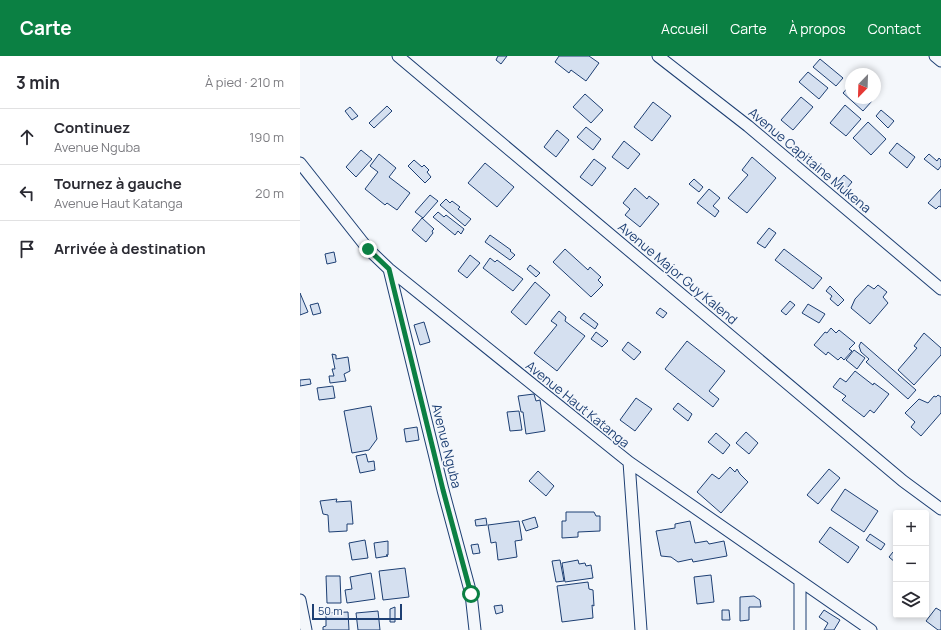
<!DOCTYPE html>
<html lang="fr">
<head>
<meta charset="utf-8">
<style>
  :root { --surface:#fff; --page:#f7f7f7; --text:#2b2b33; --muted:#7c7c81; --line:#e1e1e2; --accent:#0b8043 }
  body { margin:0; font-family:Manrope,sans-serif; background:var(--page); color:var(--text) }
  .controls { position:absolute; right:12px; bottom:12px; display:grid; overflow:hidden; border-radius:4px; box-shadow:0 2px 6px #0003 }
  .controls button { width:36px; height:36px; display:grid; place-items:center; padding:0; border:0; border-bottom:1px solid var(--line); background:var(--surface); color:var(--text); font:20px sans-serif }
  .compass { position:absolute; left:545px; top:12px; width:36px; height:36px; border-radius:50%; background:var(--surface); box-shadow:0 2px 6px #0003; rotate:203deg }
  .scale { position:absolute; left:12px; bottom:10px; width:90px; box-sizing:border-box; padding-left:4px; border:2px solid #1d3f73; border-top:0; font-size:11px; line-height:14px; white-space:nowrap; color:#1d3f73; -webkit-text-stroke:3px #f4f7fb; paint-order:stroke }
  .stop { position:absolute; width:12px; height:12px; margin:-9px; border:3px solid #0b8043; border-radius:50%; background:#fff }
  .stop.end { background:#0b8043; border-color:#fff; box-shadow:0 1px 4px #0008 }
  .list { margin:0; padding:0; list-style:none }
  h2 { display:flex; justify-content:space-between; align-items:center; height:52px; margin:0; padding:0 16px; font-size:17px }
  h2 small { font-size:13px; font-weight:400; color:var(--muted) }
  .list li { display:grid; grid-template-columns:26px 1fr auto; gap:12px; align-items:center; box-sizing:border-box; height:56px; padding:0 16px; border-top:1px solid var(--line) }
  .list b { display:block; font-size:15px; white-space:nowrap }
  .list p { margin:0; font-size:13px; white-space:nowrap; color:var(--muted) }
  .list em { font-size:13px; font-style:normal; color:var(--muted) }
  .icon { flex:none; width:22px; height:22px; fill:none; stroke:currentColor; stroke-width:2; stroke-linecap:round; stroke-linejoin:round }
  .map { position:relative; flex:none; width:641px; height:574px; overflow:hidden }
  header { display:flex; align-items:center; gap:24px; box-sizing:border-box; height:56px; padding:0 20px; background:var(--accent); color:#fff }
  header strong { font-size:19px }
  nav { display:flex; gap:22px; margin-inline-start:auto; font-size:14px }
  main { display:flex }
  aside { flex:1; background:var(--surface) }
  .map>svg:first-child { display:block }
  .building { fill:#d5e0f0; stroke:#1d3f73 }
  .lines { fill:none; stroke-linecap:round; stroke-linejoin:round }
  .minor-casing { stroke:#1d3f73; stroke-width:13 }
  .minor { stroke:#f4f7fb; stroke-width:11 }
  .route { stroke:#0b8043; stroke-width:5 }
  .labels { text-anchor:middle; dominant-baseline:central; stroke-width:3; stroke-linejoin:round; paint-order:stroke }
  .street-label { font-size:13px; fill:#1d3f73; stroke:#f4f7fb }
</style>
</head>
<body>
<header>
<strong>Carte</strong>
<nav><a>Accueil</a><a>Carte</a><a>À propos</a><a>Contact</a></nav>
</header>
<main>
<aside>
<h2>3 min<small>À pied · 210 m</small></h2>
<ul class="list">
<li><svg class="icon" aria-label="ahead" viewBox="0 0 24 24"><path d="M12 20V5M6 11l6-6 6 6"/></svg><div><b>Continuez</b><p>Avenue Nguba</p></div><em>190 m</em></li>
<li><svg class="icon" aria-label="left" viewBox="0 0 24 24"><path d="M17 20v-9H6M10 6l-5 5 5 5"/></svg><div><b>Tournez à gauche</b><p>Avenue Haut Katanga</p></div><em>20 m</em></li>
<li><svg class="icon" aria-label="arrive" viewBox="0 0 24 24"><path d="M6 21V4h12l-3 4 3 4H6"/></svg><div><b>Arrivée à destination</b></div></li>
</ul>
</aside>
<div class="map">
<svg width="641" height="574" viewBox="0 0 641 574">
  <rect width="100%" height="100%" fill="#f4f7fb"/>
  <path class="building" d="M 198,0 L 207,0 L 201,8 L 196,4 Z
    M 259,0 L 289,0 L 299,7 L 286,25 L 271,14 L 269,17 L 255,6 Z
    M 520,3 L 543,22 L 536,30 L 513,11 Z
    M 508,16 L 528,32 L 519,43 L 499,26 Z
    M 551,28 L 551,42 L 568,42 L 572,45 L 563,55 L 543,37 Z
    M 285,38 L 303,54 L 291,67 L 273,51 Z
    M 501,41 L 513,51 L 493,74 L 481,64 Z
    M 353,46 L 371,60 L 352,85 L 334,71 Z
    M 545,49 L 561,63 L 546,80 L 530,67 Z
    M 87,50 L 92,55 L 74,72 L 69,67 Z
    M 50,51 L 58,60 L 52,64 L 45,55 Z
    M 581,54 L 594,65 L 588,72 L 576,60 Z
    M 568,66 L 586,83 L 571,99 L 553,82 Z
    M 286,71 L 301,83 L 293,94 L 277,81 Z
    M 257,74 L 269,84 L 256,101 L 244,91 Z
    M 324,85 L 340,98 L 328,113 L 312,101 Z
    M 597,87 L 615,101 L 607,112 L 589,97 Z
    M 61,94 L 72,103 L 56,121 L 46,111 Z
    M 79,98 L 96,112 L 89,121 L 110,137 L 97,154 L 87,147 L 85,149 L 65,133 L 78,116 L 70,110 Z
    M 629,98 L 637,105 L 639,102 L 641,104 L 641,110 L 638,114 L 624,103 Z
    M 452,101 L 476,122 L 447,157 L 428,142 L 448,119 L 442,114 Z
    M 294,103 L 306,112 L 292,130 L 280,121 Z
    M 114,104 L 122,111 L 124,109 L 129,114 L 127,116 L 131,121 L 125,127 L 108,110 Z
    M 185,107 L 214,131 L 197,151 L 168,127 Z
    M 544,119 L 552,126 L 543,137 L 534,130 Z
    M 394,123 L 403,131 L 399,136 L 389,128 Z
    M 335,132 L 347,143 L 349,140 L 359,148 L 340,171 L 325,159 L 330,153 L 323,147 Z
    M 409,133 L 420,142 L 413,150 L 419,155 L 415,161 L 397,147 Z
    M 641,133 L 641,151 L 639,150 L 636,153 L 628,147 Z
    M 130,139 L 138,145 L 123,162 L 115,156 Z
    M 146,143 L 150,147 L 152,145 L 160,151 L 158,153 L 171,163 L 165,170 L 140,149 Z
    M 138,156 L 144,161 L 146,159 L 164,173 L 161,178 L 158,175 L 155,179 L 133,161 Z
    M 122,162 L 134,173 L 132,175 L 133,177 L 126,186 L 112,174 Z
    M 469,172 L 476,177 L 465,192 L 457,187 Z
    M 190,179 L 211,194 L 210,195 L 215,199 L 210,204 L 185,186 Z
    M 265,193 L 288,214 L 290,211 L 301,221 L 298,224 L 303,229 L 291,241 L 253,206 Z
    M 484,193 L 522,222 L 513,233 L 475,204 Z
    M 34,196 L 36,206 L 27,208 L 25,198 Z
    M 170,199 L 180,207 L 167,222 L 158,215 Z
    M 190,202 L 195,206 L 197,204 L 223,223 L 213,235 L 183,212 Z
    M 230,209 L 240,217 L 236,221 L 227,213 Z
    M 235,226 L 250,239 L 226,269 L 211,256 Z
    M 568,229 L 574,233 L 578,229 L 587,236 L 583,241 L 588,247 L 570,268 L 551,252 L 555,243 Z
    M 530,230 L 544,244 L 538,250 L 530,243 L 532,240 L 526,235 Z
    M 0,237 L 8,256 L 0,259 Z
    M 490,245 L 495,249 L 486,259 L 481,255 Z
    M 18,247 L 21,257 L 13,259 L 10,249 Z
    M 508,248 L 525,258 L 519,267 L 502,257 Z
    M 360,252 L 367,257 L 363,262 L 356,257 Z
    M 259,255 L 266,261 L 265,265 L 285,280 L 257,315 L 234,297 L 257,269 L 251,265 Z
    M 284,257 L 298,268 L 295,273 L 280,262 Z
    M 124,266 L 130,286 L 120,289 L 114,269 Z
    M 531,272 L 536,277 L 539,274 L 555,287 L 549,293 L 552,295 L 544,304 L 541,301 L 538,304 L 528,296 L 526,299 L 514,289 L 525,276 L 527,277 Z
    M 296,276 L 308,285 L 302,291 L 291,283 Z
    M 624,277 L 641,292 L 641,299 L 614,329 L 598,314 L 617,292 L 614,290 Z
    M 387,285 L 425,315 L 409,335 L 419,343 L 413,351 L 365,313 Z
    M 328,286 L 341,296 L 334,304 L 322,294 Z
    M 561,286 L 616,334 L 608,343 L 566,306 L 569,303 L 561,296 L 559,290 Z
    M 554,294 L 565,302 L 557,313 L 546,304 Z
    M 32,298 L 36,299 L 36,303 L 48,301 L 50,315 L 44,318 L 46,325 L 30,327 L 29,320 L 34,320 L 32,313 L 35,313 Z
    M 555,315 L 573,329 L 574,327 L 589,338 L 574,357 L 570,354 L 564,361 L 542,344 L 546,340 L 533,331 L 540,322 L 546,326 Z
    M 10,323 L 11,328 L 0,330 L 0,324 Z
    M 33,330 L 35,342 L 19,344 L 17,332 Z
    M 234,338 L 236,345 L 240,344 L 245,375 L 226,378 L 223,356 L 221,356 L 218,340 Z
    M 638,339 L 641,341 L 641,357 L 621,380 L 611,371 L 615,366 L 605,357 L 619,343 L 628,347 L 634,340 L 636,341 Z
    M 336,342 L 352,353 L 335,375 L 320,364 Z
    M 378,347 L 392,358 L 388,365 L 373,353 Z
    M 71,350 L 77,383 L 69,394 L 52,397 L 44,355 Z
    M 219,355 L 222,374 L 210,375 L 207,356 Z
    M 117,371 L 119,384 L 106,386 L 104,373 Z
    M 446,376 L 458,387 L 449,398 L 436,387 Z
    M 416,377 L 430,389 L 423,398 L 408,386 Z
    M 66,398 L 68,406 L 74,405 L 75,414 L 60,417 L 56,400 Z
    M 430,411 L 435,416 L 437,413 L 440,418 L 448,426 L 421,457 L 397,436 L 412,418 L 419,423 Z
    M 529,413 L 540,422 L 518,448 L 507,439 Z
    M 238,415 L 254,430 L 246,440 L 229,425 Z
    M 545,433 L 578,455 L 564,476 L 531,454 Z
    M 37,443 L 36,446 L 51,445 L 53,468 L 47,468 L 47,475 L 29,476 L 28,459 L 23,458 L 20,445 Z
    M 266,456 L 294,456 L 296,460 L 300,460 L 300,475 L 278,476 L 278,481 L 262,482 L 262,465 L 266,465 Z
    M 235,461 L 238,471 L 226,475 L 222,465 Z
    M 186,462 L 187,469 L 176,470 L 175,464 Z
    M 219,465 L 222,484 L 215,485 L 217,501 L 198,504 L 196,486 L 191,487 L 188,469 Z
    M 390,465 L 395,487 L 407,485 L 409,488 L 424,485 L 427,500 L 393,506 L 392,503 L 378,506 L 371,501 L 361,500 L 356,475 L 375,472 L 375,468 Z
    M 530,471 L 559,491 L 548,507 L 519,486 Z
    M 570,478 L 585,488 L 581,494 L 566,484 Z
    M 65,484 L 68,502 L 52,504 L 49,487 Z
    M 88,485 L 88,499 L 86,499 L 88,500 L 76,502 L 74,487 Z
    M 178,488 L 180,497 L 173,498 L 171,489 Z
    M 593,496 L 596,498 L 596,507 L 589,501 Z
    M 260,504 L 264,525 L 256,526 L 252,505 Z
    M 278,504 L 279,508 L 285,507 L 286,510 L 291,509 L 293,522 L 265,526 L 262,507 Z
    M 105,512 L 109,541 L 83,544 L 79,515 Z
    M 71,517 L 75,543 L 47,547 L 45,534 L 52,533 L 50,521 Z
    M 411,519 L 414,546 L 397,548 L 394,521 Z
    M 26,520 L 40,520 L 41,547 L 27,547 Z
    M 288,526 L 289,533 L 293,534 L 294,550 L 292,549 L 293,562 L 262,566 L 257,530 Z
    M 454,540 L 460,544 L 461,551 L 449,551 L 449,564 L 440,565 L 440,541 Z
    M 202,549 L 203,556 L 196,558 L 194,550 Z
    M 95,551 L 95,566 L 90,566 L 90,553 Z
    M 636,552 L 641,555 L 641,574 L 638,574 L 626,565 Z
    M 422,554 L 429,554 L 430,564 L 422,564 Z
    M 524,554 L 540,564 L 534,574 L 524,574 L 528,567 L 519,561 Z
    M 78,555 L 80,574 L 58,574 L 56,557 Z
    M 48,556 L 49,574 L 23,574 L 23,571 L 26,570 L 26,557 Z"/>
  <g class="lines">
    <defs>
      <path id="minor" d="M 98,0 L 603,425 L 641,453
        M 358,0 L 448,70 L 641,233
        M 635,0 L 641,5
        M 0,107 L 68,193 L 89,213 L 329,406 L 571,574
        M 89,213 L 143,434 L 171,538 L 175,574
        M 329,406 L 341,574
        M 500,525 L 500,574
        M 0,544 L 6,574"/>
    </defs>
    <use href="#minor" class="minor-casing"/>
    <use href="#minor" class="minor"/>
  </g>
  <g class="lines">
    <path class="route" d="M 68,193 L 89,213 L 143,434 L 171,538"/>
  </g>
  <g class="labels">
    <g class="street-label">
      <text transform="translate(510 104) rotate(40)">Avenue Capitaine Mukena</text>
      <text transform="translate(378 217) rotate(40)">Avenue Major Guy Kalend</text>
      <text transform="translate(278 348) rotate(39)">Avenue Haut Katanga</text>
      <text transform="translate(147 390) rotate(76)">Avenue Nguba</text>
    </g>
  </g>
</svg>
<div class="controls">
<button>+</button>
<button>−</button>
<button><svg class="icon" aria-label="layers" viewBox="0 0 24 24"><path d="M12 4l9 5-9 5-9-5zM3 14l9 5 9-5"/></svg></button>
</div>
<svg class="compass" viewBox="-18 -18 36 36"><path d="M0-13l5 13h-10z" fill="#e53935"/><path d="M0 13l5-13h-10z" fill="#7c7c81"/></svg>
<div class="scale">50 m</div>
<div class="stop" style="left:171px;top:538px"></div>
<div class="stop end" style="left:68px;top:193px"></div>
</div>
</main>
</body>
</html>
